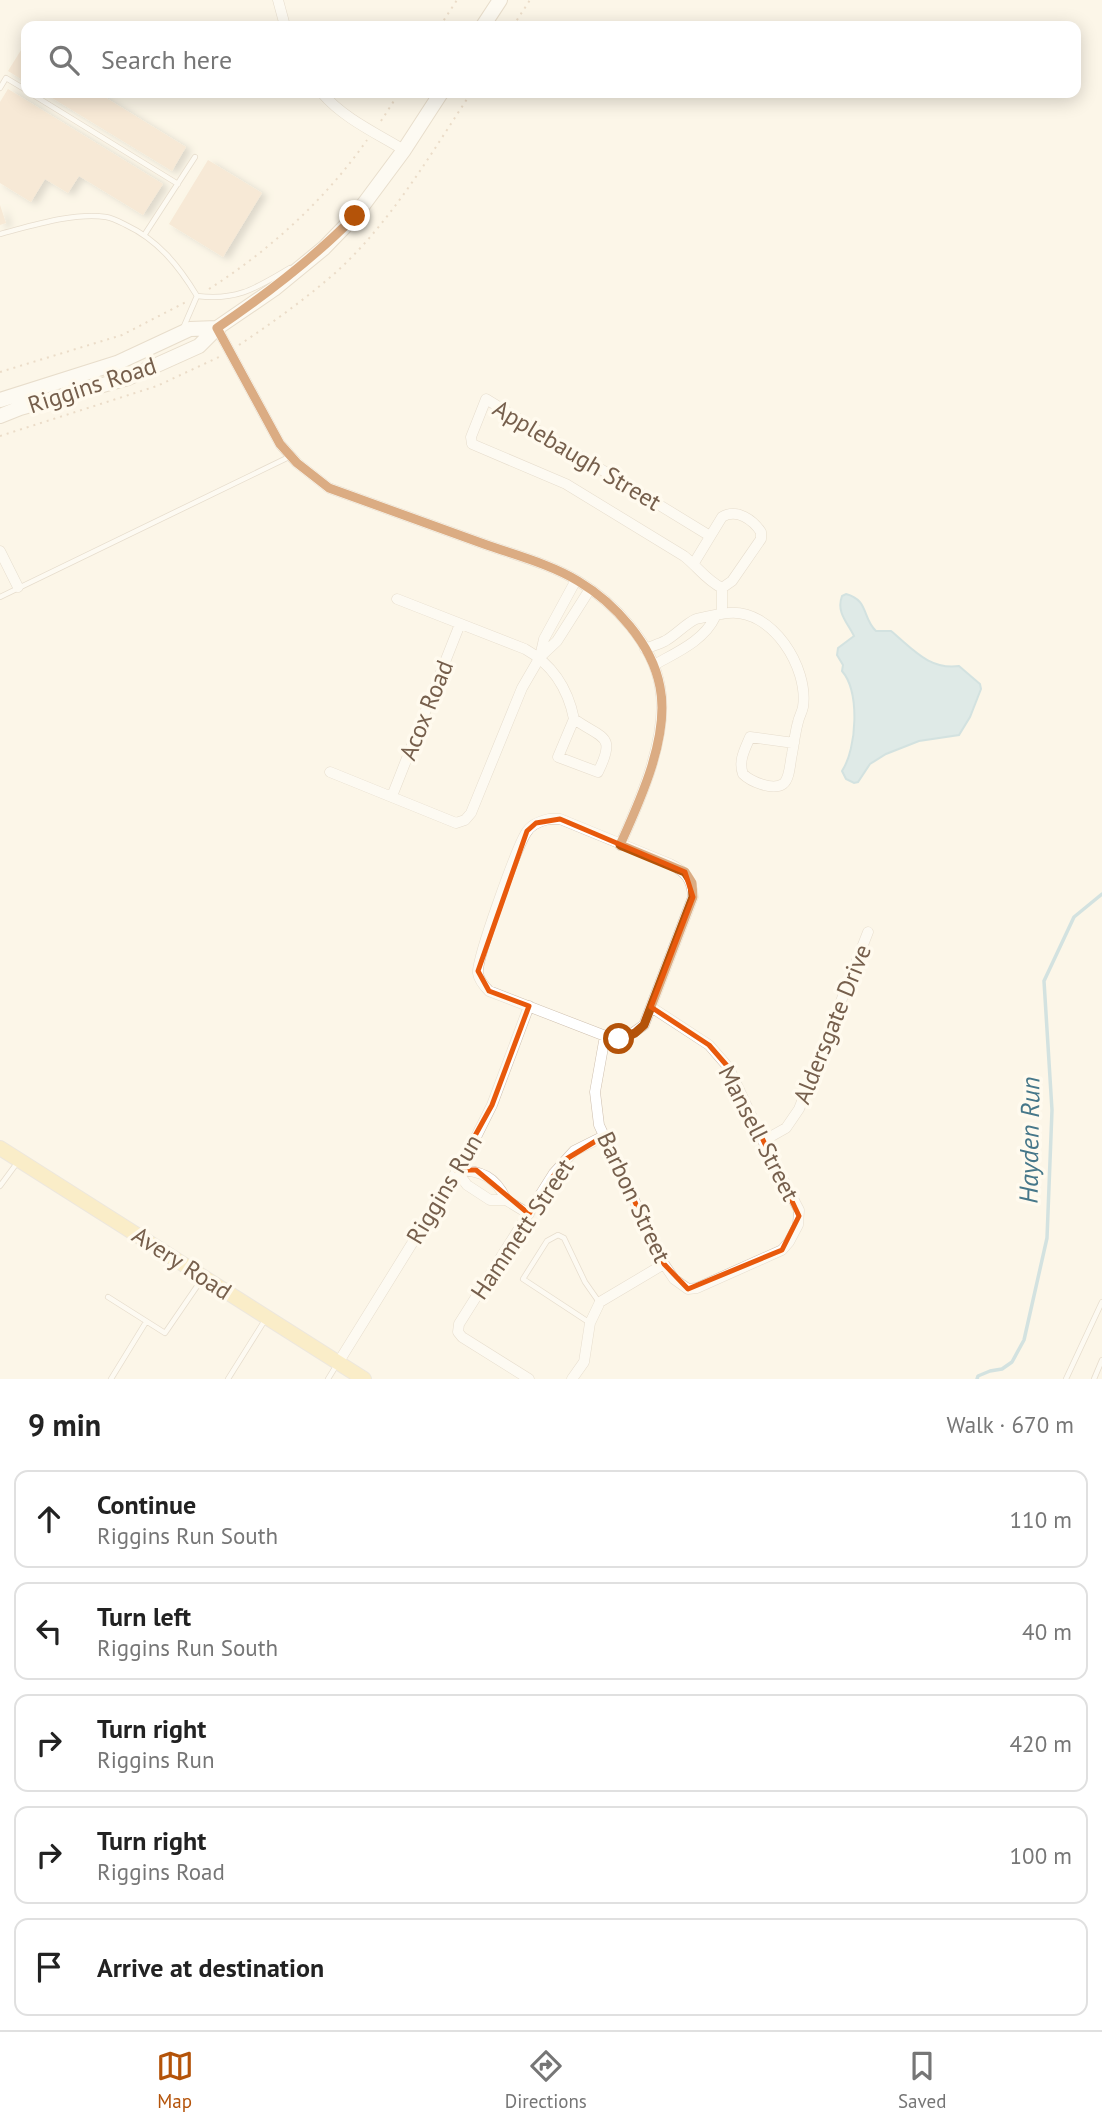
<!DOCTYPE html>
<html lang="en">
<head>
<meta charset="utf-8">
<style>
  :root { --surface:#fff; --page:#f6f6f6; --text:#222; --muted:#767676; --line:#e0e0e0; --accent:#b45309 }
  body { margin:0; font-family:"PT Sans",sans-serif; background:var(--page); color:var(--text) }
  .stop { position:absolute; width:21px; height:21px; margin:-16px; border:5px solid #b45309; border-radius:50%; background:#fff }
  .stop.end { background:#b45309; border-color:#fff; box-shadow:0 2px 7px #0008 }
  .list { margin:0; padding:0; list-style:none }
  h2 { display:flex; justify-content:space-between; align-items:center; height:91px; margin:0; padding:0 28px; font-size:30px }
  h2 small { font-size:23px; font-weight:400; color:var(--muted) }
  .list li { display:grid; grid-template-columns:46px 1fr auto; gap:21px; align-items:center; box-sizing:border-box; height:98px; margin:0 14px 14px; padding:0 14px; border:2px solid var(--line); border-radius:14px }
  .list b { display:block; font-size:26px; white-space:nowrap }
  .list p { margin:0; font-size:23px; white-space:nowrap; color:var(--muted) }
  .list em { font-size:23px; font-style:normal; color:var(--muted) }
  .icon { flex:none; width:38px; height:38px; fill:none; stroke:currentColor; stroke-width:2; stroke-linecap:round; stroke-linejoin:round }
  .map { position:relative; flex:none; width:1102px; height:1379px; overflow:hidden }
  .search { position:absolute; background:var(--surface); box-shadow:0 4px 18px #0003; left:21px; right:21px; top:21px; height:77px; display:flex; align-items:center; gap:18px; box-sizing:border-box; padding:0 24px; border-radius:14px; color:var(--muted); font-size:26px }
  .sheet { height:651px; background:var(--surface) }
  nav { display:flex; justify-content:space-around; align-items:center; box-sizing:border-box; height:98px; border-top:2px solid var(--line); background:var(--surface); font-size:19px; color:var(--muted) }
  nav a { display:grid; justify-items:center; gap:4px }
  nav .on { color:var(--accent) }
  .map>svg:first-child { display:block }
  .water { fill:#bcdbe6; stroke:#a2cad8; stroke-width:2 }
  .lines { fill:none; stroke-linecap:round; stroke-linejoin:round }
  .stream { stroke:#a2cad8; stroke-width:3.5 }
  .building { fill:#f1d9c0; filter:url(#shadow) }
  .lane-casing { stroke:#cebfae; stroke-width:6 }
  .street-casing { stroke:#cebfae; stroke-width:11 }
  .secondary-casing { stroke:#d1c0ab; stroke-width:16 }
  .primary-casing { stroke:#dbd5d0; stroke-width:16 }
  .path { stroke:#d7bca2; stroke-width:2; stroke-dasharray:2 5; stroke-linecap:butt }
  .lane { stroke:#fff; stroke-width:4.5 }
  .street { stroke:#fff; stroke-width:10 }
  .secondary { stroke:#fff; stroke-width:14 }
  .primary { stroke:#f9e2a2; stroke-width:14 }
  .route { stroke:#b45309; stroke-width:9 }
  .marked { fill:none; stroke:#e8590c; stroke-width:5; stroke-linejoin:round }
  .labels { text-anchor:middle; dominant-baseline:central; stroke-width:7; stroke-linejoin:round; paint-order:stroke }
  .street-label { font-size:24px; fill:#765f4c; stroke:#fffaee }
  .water-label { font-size:26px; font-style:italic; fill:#467789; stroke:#fffaee }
</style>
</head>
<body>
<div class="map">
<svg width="1102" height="1379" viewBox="0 0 1102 1379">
  <defs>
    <filter id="shadow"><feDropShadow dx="5.5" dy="3" stdDeviation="3.5" flood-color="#0004"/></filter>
  </defs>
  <rect width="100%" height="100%" fill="#fcf6e8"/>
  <path class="water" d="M 846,594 C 869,600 862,618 876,631 L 891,631 C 913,649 929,670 959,666 L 980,684 L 981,689 L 970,717 L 959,735 L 919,741 L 886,754 L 870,764 L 858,782 L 854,783 L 846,779 L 842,771 C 857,748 860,692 842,671 L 843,665 L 837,655 L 838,648 L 854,636 C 847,622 836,612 842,596 Z"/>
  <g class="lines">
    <path class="stream" d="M 977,1379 L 978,1376 L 990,1371 L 1002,1369 L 1012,1362 L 1024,1340 L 1047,1238 L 1052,1110 L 1044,981 L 1074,917 L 1102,894"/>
  </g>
  <path class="building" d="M 23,47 L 26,49 L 26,82 L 8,71 Z
    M 8,89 L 163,184 L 143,215 L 79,176 L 68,193 L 45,179 L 31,202 L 0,183 L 0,102 Z
    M 44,93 L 98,93 L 186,147 L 172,171 Z
    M 208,160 L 262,193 L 223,257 L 169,224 Z
    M 0,205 L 6,223 L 0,225 Z"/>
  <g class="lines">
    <defs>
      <path id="lane" d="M 0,88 L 6,78 L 26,90
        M 30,93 L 178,184
        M 0,234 C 31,226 74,212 106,217 C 113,218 120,222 126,225 C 158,240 179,266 197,296 L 184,326
        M 145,234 L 195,157
        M 197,296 C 238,301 256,288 290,268
        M 0,597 L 289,457
        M 0,1186 L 17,1163
        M 108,1297 L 165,1333 L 202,1279
        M 590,1323 L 523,1279 L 547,1241 L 558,1235 L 564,1238 L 585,1282 L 599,1302
        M 111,1379 L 146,1322
        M 228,1379 L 265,1320
        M 328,1379 L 336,1366
        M 1066,1379 L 1102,1302
        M 1094,1379 L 1102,1360"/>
      <path id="street" d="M 278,0 L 285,26
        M 322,93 C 343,118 376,133 404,150
        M 217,328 L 280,444 L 297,463 L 329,488 C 381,507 432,525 484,544 C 515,555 550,564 578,581 C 615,603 653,644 660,687 C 669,736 640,801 620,845
        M 710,536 L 486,399 L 471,437 L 472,444 L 566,484 L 684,556 C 698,567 706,580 722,588 L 722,614
        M 0,551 L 18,587
        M 694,563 L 722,517 C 737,508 753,520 761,532 L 761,539 L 732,581 L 722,588
        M 397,599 L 525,649 C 552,664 568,689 574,719 L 558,757 L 598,772 C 617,734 602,739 574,719
        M 645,649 C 652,646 659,644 665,641 C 676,635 685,624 696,619 C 700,618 723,613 728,613 C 772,608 809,668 803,707 C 802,712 799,717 798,722 C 795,733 794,743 792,754 C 790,762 790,779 783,784 C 772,791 750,781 743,774 C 738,761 745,749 750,737 L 794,743
        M 540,657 L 544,639 L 576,580
        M 654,665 C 675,653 704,641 715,617
        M 330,772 L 456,823 L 465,820 L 471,813 L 522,688 L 540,657 L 557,641 L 590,589
        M 392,796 L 460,624
        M 549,819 L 560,819 L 670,864 C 686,872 692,879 693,897 L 644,1025 L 627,1037 L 608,1037 L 489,991 C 484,986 479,980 478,973 C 476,960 517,847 526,833 C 531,824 540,821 549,819 Z
        M 605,1036 L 595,1092 L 599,1125 L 664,1264 L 674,1279 L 688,1289 L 697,1288 L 782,1250 L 789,1242 L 798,1225 L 799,1210 L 763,1141 L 729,1068 L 709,1045 L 651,1007
        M 763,1141 L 786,1128 L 799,1109 L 868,932
        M 456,1170 L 467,1185 L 490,1200 L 506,1200 L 529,1214
        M 456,1170 C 481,1170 496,1177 506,1200
        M 338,1363 L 468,1153 L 492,1105 L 529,1006
        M 529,1379 L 462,1337 L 458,1332 L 459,1324 L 554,1173 L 574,1151 L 604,1136
        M 572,1379 L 584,1362 L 590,1323 L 600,1302 L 664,1264"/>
      <path id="secondary" d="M 483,26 L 500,0
        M 0,400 L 117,363 L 190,329 L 217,328
        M 0,416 L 20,408 L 128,378 L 199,346 L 217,328 L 274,289 L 324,248 L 355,216 L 404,150 L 441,93"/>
      <path id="primary" d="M 0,1148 L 364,1379"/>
    </defs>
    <use href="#lane" class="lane-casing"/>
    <use href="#street" class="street-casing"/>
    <use href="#secondary" class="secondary-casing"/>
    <use href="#primary" class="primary-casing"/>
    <path class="path" d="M 440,26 L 457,0
      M 513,26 L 530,0
      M 381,121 L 399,93
      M 209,289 C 270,250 325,200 367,140
      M 239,345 C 272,323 304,300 334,274 C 390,224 430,155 471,93
      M 0,372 L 122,335 L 186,302
      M 0,436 L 157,386 L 219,357"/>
    <use href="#lane" class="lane"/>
    <use href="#street" class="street"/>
    <use href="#secondary" class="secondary"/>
    <use href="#primary" class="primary"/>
  </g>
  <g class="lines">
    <path class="route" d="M 355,216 C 313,259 267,294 217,328 L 280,444 L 297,463 L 329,488 C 381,507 432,525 484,544 C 515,555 550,564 578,581 C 615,603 652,644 660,687 C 670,736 640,801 620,845 L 685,872 L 692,883 L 693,897 L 644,1025 L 635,1033 L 619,1039"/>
  </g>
  <path d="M0 0H1102V1379H0ZM 560,819 L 685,872 L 693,897 L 651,1007 L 709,1045 L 729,1068 L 799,1216 L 782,1250 L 688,1289 L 664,1264 L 604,1136 L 563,1161 L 529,1214 L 476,1170 L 456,1170 L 492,1105 L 529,1006 L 489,991 L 478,971 L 527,831 L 536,823 Z" fill="#fcf6e8" fill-opacity=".55" fill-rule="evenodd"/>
  <path class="marked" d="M 560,819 L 685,872 L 693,897 L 651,1007 L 709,1045 L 729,1068 L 799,1216 L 782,1250 L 688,1289 L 664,1264 L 604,1136 L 563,1161 L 529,1214 L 476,1170 L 456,1170 L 492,1105 L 529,1006 L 489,991 L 478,971 L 527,831 L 536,823 Z"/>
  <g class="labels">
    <g class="street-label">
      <text transform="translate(92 385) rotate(-18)">Riggins Road</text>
      <text transform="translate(577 455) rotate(31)">Applebaugh Street</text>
      <text transform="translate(426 710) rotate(-68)">Acox Road</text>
      <text transform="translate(832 1024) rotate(-68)">Aldersgate Drive</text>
      <text transform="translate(759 1133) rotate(63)">Mansell Street</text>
      <text transform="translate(444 1189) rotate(-59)">Riggins Run</text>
      <text transform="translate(634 1197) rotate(65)">Barbon Street</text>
      <text transform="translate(522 1229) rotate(-56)">Hammett Street</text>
      <text transform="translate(182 1263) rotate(33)">Avery Road</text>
    </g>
    <g class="water-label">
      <text transform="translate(1029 1140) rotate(-89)">Hayden Run</text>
    </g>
  </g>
</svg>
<div class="stop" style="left:619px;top:1039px"></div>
<div class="stop end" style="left:355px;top:216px"></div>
<div class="search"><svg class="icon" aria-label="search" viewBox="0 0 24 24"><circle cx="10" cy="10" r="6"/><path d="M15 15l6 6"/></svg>Search here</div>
</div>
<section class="sheet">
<h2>9 min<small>Walk · 670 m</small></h2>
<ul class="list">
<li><svg class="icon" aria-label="ahead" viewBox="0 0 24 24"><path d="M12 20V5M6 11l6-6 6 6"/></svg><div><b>Continue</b><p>Riggins Run South</p></div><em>110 m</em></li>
<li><svg class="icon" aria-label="left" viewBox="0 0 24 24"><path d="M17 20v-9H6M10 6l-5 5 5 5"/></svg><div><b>Turn left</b><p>Riggins Run South</p></div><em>40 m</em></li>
<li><svg class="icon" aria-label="right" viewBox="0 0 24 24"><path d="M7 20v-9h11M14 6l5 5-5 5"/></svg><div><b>Turn right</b><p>Riggins Run</p></div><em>420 m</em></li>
<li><svg class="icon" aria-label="right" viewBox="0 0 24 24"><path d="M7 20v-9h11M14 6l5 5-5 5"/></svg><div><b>Turn right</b><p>Riggins Road</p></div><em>100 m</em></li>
<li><svg class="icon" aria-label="arrive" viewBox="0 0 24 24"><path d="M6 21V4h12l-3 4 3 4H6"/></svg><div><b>Arrive at destination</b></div></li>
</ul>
</section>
<nav>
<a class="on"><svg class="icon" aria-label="map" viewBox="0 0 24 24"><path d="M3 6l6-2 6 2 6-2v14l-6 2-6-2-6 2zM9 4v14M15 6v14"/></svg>Map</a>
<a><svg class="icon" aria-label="directions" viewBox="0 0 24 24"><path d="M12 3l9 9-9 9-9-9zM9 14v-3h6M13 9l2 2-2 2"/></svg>Directions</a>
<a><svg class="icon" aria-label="saved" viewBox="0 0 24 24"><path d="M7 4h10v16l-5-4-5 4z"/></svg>Saved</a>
</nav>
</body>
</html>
